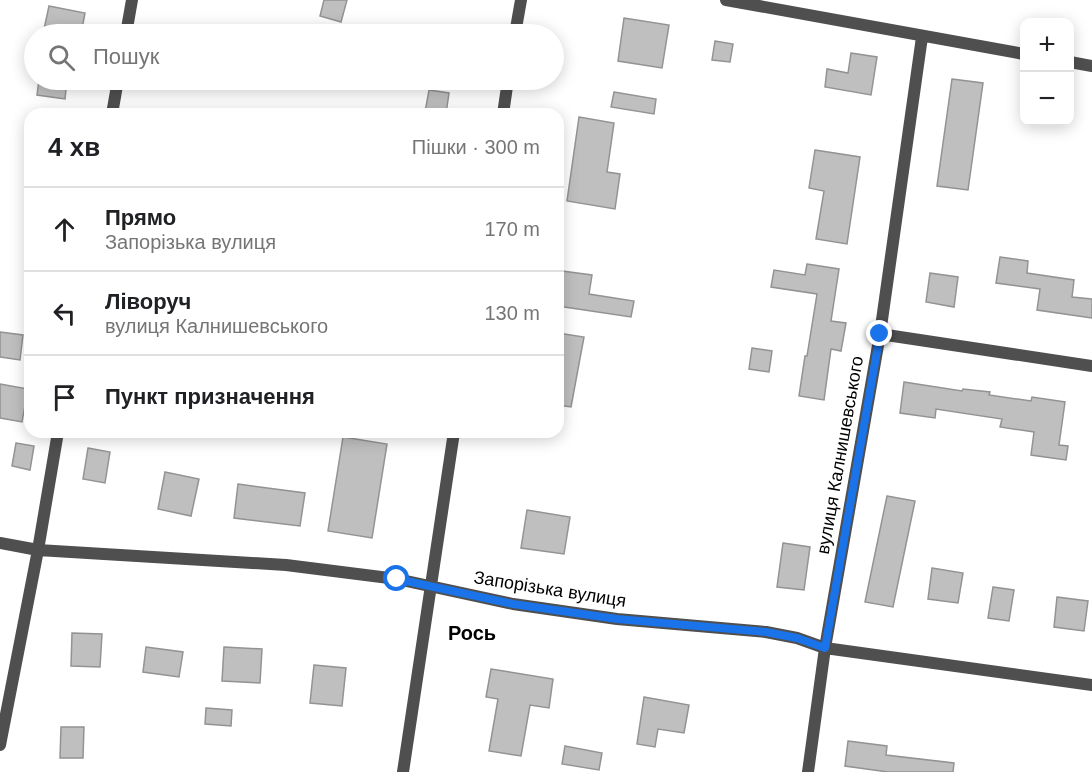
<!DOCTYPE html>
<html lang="uk">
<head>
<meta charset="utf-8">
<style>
  :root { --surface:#fff; --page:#f6f6f6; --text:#202124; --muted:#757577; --line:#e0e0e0 }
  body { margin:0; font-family:Helvetica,sans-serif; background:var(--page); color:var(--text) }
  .controls { position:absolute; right:18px; top:18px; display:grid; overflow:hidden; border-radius:12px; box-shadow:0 3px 15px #0003 }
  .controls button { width:54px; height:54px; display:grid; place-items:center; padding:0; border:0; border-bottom:2px solid var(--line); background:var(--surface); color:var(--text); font:30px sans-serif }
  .stop { position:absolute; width:18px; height:18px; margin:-14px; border:4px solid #1a73e8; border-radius:50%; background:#fff }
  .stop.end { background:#1a73e8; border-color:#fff; box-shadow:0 2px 6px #0008 }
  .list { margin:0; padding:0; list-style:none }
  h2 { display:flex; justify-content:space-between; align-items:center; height:78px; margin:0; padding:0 24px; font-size:26px }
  h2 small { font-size:20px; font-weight:400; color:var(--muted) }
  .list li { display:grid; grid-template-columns:39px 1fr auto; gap:18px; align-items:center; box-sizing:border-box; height:84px; padding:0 24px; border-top:2px solid var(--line) }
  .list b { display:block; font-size:22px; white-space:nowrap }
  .list p { margin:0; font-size:20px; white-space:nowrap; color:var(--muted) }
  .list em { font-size:20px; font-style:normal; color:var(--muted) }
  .icon { flex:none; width:33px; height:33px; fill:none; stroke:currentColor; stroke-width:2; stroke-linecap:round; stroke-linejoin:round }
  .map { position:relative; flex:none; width:1092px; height:772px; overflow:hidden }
  .search { position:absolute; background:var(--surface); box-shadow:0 3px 15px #0003; left:24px; top:24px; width:540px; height:66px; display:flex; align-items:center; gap:15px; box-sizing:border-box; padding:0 21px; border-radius:33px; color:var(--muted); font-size:22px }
  .panel { position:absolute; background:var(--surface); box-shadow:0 3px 15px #0003; left:24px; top:108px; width:540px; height:330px; border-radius:18px }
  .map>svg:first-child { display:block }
  .building { fill:#bfbfbf; stroke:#939393; stroke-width:1.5 }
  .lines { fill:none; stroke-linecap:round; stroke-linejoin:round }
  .minor { stroke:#4f4f4f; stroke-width:12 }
  .route { stroke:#1a73e8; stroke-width:8 }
  .labels { text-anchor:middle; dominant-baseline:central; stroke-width:4.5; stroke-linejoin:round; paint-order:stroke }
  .street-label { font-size:18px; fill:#000; stroke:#fff }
  .neighbourhood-label { font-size:20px; font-weight:bold; fill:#000; stroke:#fff }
</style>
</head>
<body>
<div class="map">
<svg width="1092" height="772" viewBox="0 0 1092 772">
  <rect width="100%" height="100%" fill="#fff"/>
  <path class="building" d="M 324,0 L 347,0 L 341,22 L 320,16 Z
    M 49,6 L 85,13 L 81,34 L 43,34 Z
    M 624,18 L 669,25 L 662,68 L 618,61 Z
    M 715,41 L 733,44 L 730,62 L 712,60 Z
    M 851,53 L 877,57 L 871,95 L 825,87 L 827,69 L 848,73 Z
    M 952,79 L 983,83 L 968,190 L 937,186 Z
    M 39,80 L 67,80 L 65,99 L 37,95 Z
    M 429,90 L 449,93 L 446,114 L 425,112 Z
    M 614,92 L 656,99 L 654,114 L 611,107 Z
    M 579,117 L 614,123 L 607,172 L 620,174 L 615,209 L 567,201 Z
    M 815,150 L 860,157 L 847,244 L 816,239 L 824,191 L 809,188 Z
    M 1000,257 L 1028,261 L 1027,273 L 1074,280 L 1072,297 L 1092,299 L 1092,318 L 1037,310 L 1040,289 L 996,283 Z
    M 807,264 L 839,269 L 831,321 L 846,323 L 841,351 L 831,349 L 824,400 L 799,396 L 805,356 L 807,356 L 817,294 L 771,287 L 774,270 L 805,275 Z
    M 562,271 L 592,275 L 589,294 L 634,301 L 631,317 L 558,306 Z
    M 930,273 L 958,277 L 954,307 L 926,302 Z
    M 0,332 L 23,335 L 20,360 L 0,357 Z
    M 558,333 L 584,337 L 571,407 L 558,405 Z
    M 752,348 L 772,351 L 769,372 L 749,369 Z
    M 904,382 L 962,391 L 963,389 L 990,392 L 989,395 L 1031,401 L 1032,397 L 1065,402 L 1059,445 L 1068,446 L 1066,460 L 1031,455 L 1034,432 L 1000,427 L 1002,419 L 936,409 L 935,418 L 900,413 Z
    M 0,384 L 28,389 L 22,422 L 0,418 Z
    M 343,437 L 387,444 L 372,538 L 328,531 Z
    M 16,443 L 34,446 L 30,470 L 12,466 Z
    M 88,448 L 110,452 L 105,483 L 83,479 Z
    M 165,472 L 199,479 L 191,516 L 158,509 Z
    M 238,484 L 305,493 L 300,526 L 234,518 Z
    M 887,496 L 915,501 L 893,607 L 865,602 Z
    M 527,510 L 570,517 L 564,554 L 521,548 Z
    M 783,543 L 810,547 L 804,590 L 777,587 Z
    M 932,568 L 963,573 L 958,603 L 928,599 Z
    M 993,587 L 1014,590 L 1009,621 L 988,618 Z
    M 1057,597 L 1088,601 L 1084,631 L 1054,627 Z
    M 72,633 L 102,634 L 100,667 L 71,666 Z
    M 146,647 L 183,652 L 179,677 L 143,672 Z
    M 224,647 L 262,649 L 260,683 L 222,681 Z
    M 314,665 L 346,668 L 342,706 L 310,703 Z
    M 491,669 L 553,679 L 549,708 L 530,705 L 521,756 L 489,751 L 498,699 L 486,697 Z
    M 644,697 L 689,705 L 684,733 L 658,729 L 655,747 L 637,744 Z
    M 206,708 L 232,710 L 231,726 L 205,724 Z
    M 61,727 L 84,727 L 83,758 L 60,758 Z
    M 848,741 L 887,746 L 886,755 L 954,763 L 953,772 L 888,772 L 845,766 Z
    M 565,746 L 602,753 L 599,770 L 562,764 Z"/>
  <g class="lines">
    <path class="minor" d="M 726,0 L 1024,54
      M 126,34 L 132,0
      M 515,34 L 521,0
      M 1070,62 L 1092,66
      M 112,114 L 118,80
      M 503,114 L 508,80
      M 880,334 L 1092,366
      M 0,543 L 38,550 L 286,565 L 397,579 L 513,604 L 617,619 L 766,632 L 797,638 L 825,648 L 1092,685
      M 0,745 L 38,550 L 58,432
      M 403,772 L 454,432
      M 808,772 L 825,648 L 880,334 L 922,37"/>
  </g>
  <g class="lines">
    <path class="route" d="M 397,579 L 513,604 L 617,619 L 766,632 L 797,638 L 825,648 L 880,334"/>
  </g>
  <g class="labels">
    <g class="street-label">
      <text transform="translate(840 455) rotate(-80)">вулиця Калнишевського</text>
      <text transform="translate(550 589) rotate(9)">Запорізька вулиця</text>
    </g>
    <g class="neighbourhood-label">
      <text x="472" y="633">Рось</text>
    </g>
  </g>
</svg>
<div class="controls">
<button>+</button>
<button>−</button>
</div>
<div class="stop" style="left:397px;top:579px"></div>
<div class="stop end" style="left:880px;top:334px"></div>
<div class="search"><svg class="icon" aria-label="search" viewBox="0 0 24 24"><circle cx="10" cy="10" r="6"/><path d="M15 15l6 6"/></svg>Пошук</div>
<section class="panel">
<h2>4 хв<small>Пішки · 300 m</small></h2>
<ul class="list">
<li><svg class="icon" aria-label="ahead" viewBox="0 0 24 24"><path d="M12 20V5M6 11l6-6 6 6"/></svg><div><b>Прямо</b><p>Запорізька вулиця</p></div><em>170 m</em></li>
<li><svg class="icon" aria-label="left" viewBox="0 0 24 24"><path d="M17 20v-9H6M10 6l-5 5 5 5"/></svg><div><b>Ліворуч</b><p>вулиця Калнишевського</p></div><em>130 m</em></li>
<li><svg class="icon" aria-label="arrive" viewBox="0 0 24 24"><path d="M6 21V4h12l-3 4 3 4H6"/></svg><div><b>Пункт призначення</b></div></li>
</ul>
</section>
</div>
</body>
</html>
